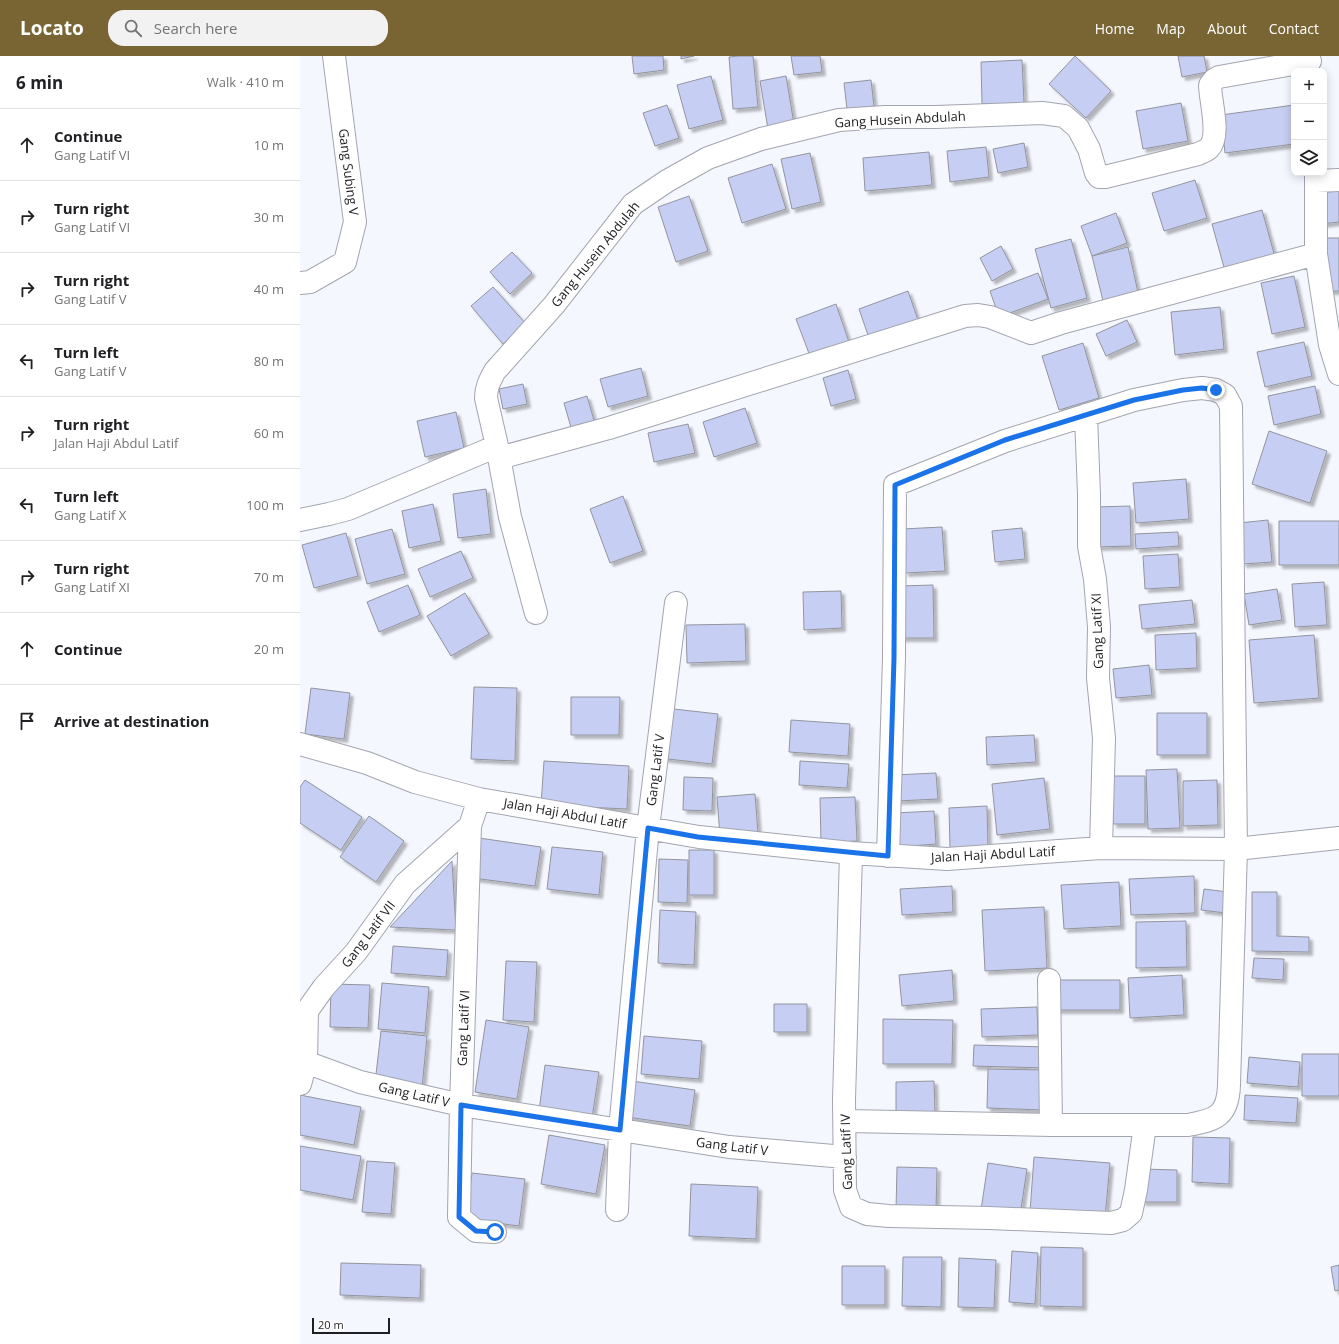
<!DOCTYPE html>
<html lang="en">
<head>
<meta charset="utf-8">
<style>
  :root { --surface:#fff; --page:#f2f2f2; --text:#202124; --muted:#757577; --line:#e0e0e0; --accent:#796433 }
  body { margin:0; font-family:"Open Sans",sans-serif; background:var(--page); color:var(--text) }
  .controls { position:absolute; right:12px; top:12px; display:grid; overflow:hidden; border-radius:8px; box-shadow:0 2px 10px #0003 }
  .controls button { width:36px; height:36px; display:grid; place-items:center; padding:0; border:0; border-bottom:1px solid var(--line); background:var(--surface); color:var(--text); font:20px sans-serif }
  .scale { position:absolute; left:12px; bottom:10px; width:78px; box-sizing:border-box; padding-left:4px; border:2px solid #1f1f23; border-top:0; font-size:11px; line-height:14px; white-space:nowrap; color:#1f1f23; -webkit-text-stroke:3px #fff; paint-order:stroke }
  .stop { position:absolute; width:12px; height:12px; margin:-9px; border:3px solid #1a73e8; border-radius:50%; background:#fff }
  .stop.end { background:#1a73e8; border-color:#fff; box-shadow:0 1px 4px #0008 }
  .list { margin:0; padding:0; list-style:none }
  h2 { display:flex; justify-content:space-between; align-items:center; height:52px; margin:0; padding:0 16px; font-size:17px }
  h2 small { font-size:13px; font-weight:400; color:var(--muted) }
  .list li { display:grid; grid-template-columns:26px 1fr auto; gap:12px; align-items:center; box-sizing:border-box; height:72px; padding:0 16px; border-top:1px solid var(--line) }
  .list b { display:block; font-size:15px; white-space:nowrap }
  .list p { margin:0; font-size:13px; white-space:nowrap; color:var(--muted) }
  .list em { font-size:13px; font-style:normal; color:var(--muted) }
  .icon { flex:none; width:22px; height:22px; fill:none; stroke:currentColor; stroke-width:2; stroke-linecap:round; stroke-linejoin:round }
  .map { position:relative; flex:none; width:1039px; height:1288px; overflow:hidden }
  header { display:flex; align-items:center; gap:24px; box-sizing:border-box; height:56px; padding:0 20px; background:var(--accent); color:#fff }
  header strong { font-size:19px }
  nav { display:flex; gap:22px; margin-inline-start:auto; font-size:14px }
  .search { width:280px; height:36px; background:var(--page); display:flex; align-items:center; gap:10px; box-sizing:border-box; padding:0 14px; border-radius:16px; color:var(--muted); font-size:15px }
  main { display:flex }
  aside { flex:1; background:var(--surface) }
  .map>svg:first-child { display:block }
  .building { fill:#c6cff3; stroke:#92949e; filter:url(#shadow) }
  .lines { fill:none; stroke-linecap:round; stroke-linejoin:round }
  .street-casing { stroke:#a3a5af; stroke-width:24 }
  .street { stroke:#fff; stroke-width:22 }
  .route { stroke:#1a73e8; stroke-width:5 }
  .labels { text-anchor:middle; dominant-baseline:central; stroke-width:3.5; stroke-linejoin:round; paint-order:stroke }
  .street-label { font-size:13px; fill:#1f1f23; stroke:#fff }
</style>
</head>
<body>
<header>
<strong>Locato</strong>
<div class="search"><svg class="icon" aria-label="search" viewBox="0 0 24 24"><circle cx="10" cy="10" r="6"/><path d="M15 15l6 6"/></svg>Search here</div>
<nav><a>Home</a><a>Map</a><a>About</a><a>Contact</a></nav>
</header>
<main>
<aside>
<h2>6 min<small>Walk · 410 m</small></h2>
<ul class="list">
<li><svg class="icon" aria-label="ahead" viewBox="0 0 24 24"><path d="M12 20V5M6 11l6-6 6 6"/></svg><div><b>Continue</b><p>Gang Latif VI</p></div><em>10 m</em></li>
<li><svg class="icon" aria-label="right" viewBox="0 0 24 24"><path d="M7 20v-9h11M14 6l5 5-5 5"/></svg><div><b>Turn right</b><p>Gang Latif VI</p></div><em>30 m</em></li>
<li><svg class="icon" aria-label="right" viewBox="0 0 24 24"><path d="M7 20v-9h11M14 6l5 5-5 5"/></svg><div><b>Turn right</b><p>Gang Latif V</p></div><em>40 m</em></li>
<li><svg class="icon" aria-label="left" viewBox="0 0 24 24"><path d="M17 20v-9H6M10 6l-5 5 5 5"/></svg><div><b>Turn left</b><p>Gang Latif V</p></div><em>80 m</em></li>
<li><svg class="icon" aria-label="right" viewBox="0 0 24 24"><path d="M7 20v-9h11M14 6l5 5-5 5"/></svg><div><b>Turn right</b><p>Jalan Haji Abdul Latif</p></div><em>60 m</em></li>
<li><svg class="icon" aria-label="left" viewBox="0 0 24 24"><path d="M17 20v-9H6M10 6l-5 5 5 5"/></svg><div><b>Turn left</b><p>Gang Latif X</p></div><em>100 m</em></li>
<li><svg class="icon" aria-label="right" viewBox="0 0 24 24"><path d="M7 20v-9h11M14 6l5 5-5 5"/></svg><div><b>Turn right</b><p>Gang Latif XI</p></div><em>70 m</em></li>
<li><svg class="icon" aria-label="ahead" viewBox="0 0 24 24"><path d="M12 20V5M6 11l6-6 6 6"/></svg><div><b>Continue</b></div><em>20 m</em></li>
<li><svg class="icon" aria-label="arrive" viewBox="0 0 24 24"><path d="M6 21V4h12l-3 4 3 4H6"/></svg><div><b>Arrive at destination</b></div></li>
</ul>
</aside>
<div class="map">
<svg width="1039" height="1288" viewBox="0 0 1039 1288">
  <defs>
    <filter id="shadow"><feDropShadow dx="3.5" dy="3.5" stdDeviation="1" flood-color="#0004"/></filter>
  </defs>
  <rect width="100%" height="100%" fill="#f5f7ff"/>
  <path class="building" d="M 332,0 L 363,0 L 364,14 L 334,18 Z
    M 381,0 L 394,0 L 381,3 Z
    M 439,0 L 453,0 L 458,51 L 433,53 L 429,1 Z
    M 491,0 L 520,0 L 522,16 L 494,19 Z
    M 775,0 L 811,35 L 786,62 L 749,28 Z
    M 878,0 L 904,0 L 907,16 L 882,21 Z
    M 722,4 L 724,47 L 682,48 L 681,6 Z
    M 411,20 L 423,64 L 389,73 L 377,29 Z
    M 486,20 L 494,68 L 468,73 L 460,25 Z
    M 571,24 L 574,50 L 547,53 L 544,27 Z
    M 881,47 L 888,85 L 843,93 L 836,55 Z
    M 367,49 L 379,82 L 355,90 L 343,57 Z
    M 994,49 L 994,88 L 925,97 L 921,59 Z
    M 724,87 L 728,111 L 698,117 L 693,93 Z
    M 686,91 L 689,121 L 650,126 L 647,95 Z
    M 629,96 L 632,129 L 565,135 L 563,102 Z
    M 510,97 L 521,146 L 492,153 L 481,103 Z
    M 472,108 L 486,153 L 442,167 L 428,122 Z
    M 895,124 L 907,162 L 864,175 L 852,137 Z
    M 1039,135 L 1039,166 L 1020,168 L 1017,137 Z
    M 389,140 L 408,195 L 376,206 L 358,151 Z
    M 962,154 L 975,201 L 925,215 L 912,168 Z
    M 816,157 L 827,187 L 792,200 L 781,170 Z
    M 1023,182 L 1039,182 L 1039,235 L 1024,235 Z
    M 771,183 L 787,242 L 751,252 L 735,193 Z
    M 701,190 L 713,213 L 692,225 L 680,202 Z
    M 828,191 L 839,241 L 804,249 L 792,200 Z
    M 212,196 L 232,217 L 210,238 L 190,216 Z
    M 738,217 L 748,243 L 699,261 L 690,235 Z
    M 994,220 L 1005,271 L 972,278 L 961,227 Z
    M 193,231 L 226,268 L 203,288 L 171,250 Z
    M 608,235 L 618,264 L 569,282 L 559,253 Z
    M 536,248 L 549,286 L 510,300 L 496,263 Z
    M 920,251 L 924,293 L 875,299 L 871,256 Z
    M 827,264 L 837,286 L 806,300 L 796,278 Z
    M 1004,286 L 1012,320 L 965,331 L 957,296 Z
    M 783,287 L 799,342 L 759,354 L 742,300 Z
    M 341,312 L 348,340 L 308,351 L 300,323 Z
    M 548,314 L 556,343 L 531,350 L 523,322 Z
    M 223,328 L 227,348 L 203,353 L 199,333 Z
    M 1015,330 L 1021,358 L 974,369 L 968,340 Z
    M 287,340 L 295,368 L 272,375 L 264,347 Z
    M 445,352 L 457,387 L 414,401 L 403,366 Z
    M 156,356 L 164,392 L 125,401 L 117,365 Z
    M 388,368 L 395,397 L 354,406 L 348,377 Z
    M 969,375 L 1027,395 L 1010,447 L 952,428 Z
    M 886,423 L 889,463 L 836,467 L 833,427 Z
    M 186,433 L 191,478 L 158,482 L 153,438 Z
    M 323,440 L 343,495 L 310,507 L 290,453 Z
    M 133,448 L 141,485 L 109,492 L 102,455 Z
    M 830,450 L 831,490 L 795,491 L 794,451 Z
    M 968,464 L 972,506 L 943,508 L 939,467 Z
    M 979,465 L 1039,465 L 1039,509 L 979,509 Z
    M 642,471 L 645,515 L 605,517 L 602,473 Z
    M 722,472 L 725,503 L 695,506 L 692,475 Z
    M 92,473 L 105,518 L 67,528 L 55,483 Z
    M 878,476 L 879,490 L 836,493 L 835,478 Z
    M 46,477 L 58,520 L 14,532 L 2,489 Z
    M 161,495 L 173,522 L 130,541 L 118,513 Z
    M 878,498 L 880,531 L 845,533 L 843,500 Z
    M 1024,526 L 1027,569 L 995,571 L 992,528 Z
    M 108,529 L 120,559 L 79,576 L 67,546 Z
    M 633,529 L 634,582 L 600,582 L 599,530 Z
    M 977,533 L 982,564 L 949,569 L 944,538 Z
    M 541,535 L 542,572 L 504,574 L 503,536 Z
    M 165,537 L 189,578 L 151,600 L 127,560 Z
    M 892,544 L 895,568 L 842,573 L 839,549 Z
    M 445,568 L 446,605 L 387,607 L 386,569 Z
    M 896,577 L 897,612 L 856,614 L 855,579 Z
    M 1014,579 L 1019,642 L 954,647 L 949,584 Z
    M 849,609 L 852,639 L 816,642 L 813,613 Z
    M 174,631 L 217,632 L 215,705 L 171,703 Z
    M 11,632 L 50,637 L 44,683 L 5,678 Z
    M 271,641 L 320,641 L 319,679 L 271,679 Z
    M 365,652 L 418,658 L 412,708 L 359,702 Z
    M 857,657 L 907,657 L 907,699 L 857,699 Z
    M 491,664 L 550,668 L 548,700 L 489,696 Z
    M 734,679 L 736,706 L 687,709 L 686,681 Z
    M 244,705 L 329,710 L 327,753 L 241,749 Z
    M 500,705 L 549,708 L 547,732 L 499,729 Z
    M 877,713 L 880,772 L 848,773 L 846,714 Z
    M 636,717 L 638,743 L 596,745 L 594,719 Z
    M 813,720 L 845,720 L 845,768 L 813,768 Z
    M 384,721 L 413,722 L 412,755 L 383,754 Z
    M 744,722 L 750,773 L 697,779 L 692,728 Z
    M 5,724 L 62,761 L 41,794 L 0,767 L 0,731 Z
    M 917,724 L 918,769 L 883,770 L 883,725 Z
    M 455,738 L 458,777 L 420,780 L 417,741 Z
    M 555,741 L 557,785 L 521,787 L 520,742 Z
    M 687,750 L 688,791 L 650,792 L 649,752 Z
    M 634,755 L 636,788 L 597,791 L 595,757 Z
    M 69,760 L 104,785 L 76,826 L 40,801 Z
    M 179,782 L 241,791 L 235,830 L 173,822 Z
    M 252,791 L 303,796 L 299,839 L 247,833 Z
    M 389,794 L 414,794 L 414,839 L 389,839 Z
    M 359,803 L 388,804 L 387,847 L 358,846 Z
    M 152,805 L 156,874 L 90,871 Z
    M 894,820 L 895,857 L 831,859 L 829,823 Z
    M 819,826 L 821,870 L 764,873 L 761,829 Z
    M 652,830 L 653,856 L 602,859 L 600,833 Z
    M 904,833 L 928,836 L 926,857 L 901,854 Z
    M 952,836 L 977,836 L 977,880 L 1009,881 L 1009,896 L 952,895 Z
    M 744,851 L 747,912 L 685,915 L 682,854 Z
    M 360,854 L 396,856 L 394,909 L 358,907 Z
    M 886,865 L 887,911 L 836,912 L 836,866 Z
    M 93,890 L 148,894 L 146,921 L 91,917 Z
    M 954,902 L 984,903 L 983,924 L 952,922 Z
    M 206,905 L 237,906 L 234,966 L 203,964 Z
    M 652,914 L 654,945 L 602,950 L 599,919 Z
    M 882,919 L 884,959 L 830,962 L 828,922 Z
    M 751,924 L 820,924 L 820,954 L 751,954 Z
    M 82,927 L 129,931 L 125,977 L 78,973 Z
    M 31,928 L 70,929 L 68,972 L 30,971 Z
    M 474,948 L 507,948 L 507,976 L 474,976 Z
    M 737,951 L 738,979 L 682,981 L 681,953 Z
    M 583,963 L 653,964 L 652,1008 L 583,1008 Z
    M 186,964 L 229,971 L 217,1043 L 175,1036 Z
    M 81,975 L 127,980 L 122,1032 L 75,1027 Z
    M 344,980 L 402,985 L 399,1023 L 341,1018 Z
    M 674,989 L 747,991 L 746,1012 L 673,1010 Z
    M 1002,998 L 1039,998 L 1039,1040 L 1002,1040 Z
    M 949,1001 L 1000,1006 L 998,1031 L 947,1027 Z
    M 245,1009 L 299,1016 L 292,1062 L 239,1055 Z
    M 688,1013 L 745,1014 L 744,1054 L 687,1052 Z
    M 332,1025 L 395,1034 L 390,1070 L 327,1061 Z
    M 634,1025 L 635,1058 L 596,1059 L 596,1026 Z
    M 0,1039 L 61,1051 L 54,1089 L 0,1079 Z
    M 945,1039 L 998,1042 L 996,1067 L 944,1064 Z
    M 249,1079 L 305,1089 L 296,1138 L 241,1128 Z
    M 893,1081 L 930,1082 L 929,1128 L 892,1126 Z
    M 0,1090 L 61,1100 L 53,1144 L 0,1134 Z
    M 734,1101 L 810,1107 L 805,1162 L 730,1155 Z
    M 67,1105 L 95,1107 L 91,1158 L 62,1156 Z
    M 688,1107 L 727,1113 L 720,1160 L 681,1154 Z
    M 597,1111 L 637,1112 L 636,1155 L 596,1154 Z
    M 843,1113 L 877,1114 L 877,1146 L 842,1146 Z
    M 172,1117 L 225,1123 L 219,1170 L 166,1163 Z
    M 391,1128 L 458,1131 L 456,1183 L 389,1180 Z
    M 741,1191 L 783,1192 L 783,1251 L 740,1250 Z
    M 712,1195 L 738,1197 L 735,1248 L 709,1246 Z
    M 603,1201 L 642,1201 L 641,1251 L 602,1250 Z
    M 659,1202 L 696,1204 L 694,1252 L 658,1251 Z
    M 41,1207 L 121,1209 L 120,1242 L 40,1239 Z
    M 1039,1209 L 1039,1234 L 1035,1235 L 1031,1211 Z
    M 542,1210 L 585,1210 L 585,1249 L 542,1249 Z"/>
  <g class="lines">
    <defs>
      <path id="street" d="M 1016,117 L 1016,198 L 1030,289 L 1039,318
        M 1016,125 L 1039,124
        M 0,227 L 10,226 L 45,206 L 55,166 L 34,0
        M 786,359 L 789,439 L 789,490 L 795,523 L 799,571 L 798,622 L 804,682 L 801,792
        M 199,402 L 309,372 L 665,260 L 678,259 L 690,261 L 731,277 L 761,267 L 1016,198
        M 0,464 L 29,458 L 48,453 L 197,390
        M 236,557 L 210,461 L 197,390 L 186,342 C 186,331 190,324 195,315 L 254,249 L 333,148 L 367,125 L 408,102 L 461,83 L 539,64 L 585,61 L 636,61 L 742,57 L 764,60 L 778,72 L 789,93 L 796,117 L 799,121 L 805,121 L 898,98 C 902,96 906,95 909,92 C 921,80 910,44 910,29 L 914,24 L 919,21 L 1010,5
        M 0,688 L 67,707 L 115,726 L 179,743 L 399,781 L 551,797 L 647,803 L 801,792 L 936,793 L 1039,782
        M 179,743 L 170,770 L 161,1049 L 159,1161 L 176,1175 L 195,1176
        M 551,797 L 544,1044 L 545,1134 L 551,1151 L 567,1158 L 589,1160 L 689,1162 L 811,1167 L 823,1164 L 831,1157 L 836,1134 L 845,1069
        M 749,924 L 751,1069
        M 0,1004 L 60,1026 L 161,1049 L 429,1091 L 545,1101
        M 0,1028 L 6,1006 L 7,955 L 24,931 L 56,896 L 105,828 L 170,770
        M 545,1065 L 751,1069 L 888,1069 C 916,1064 928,1060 929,1029 L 936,793 L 931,350 L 925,339 L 916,334 L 902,332 L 883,334 L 834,344 L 705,385 L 595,429 L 594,602 L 588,800
        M 317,1154 L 320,1074 L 348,772 L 376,547"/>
    </defs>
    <use href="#street" class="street-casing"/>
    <use href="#street" class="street"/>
  </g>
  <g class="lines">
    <path class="route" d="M 195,1176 L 176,1175 L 159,1161 L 161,1049 L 320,1074 L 348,772 L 398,781 L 588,800 L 594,602 L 595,429 L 705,384 L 834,344 L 883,334 L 902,332 L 916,334"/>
  </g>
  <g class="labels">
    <g class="street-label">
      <text transform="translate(600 63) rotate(-3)">Gang Husein Abdulah</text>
      <text transform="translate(49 116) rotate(83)">Gang Subing V</text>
      <text transform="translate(295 198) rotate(-51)">Gang Husein Abdulah</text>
      <text transform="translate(797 575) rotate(-92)">Gang Latif XI</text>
      <text transform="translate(355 714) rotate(-83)">Gang Latif V</text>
      <text transform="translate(265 757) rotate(10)">Jalan Haji Abdul Latif</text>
      <text transform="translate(693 798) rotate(-3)">Jalan Haji Abdul Latif</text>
      <text transform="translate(68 878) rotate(-53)">Gang Latif VII</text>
      <text transform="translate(163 972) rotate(-88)">Gang Latif VI</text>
      <text transform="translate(114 1038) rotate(13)">Gang Latif V</text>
      <text transform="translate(432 1090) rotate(7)">Gang Latif V</text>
      <text transform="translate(546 1096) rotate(-92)">Gang Latif IV</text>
    </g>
  </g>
</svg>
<div class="controls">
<button>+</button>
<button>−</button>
<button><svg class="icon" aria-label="layers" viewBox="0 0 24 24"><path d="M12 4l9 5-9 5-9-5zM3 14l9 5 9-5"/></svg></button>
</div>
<div class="scale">20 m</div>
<div class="stop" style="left:195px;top:1176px"></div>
<div class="stop end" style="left:916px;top:334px"></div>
</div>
</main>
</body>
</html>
